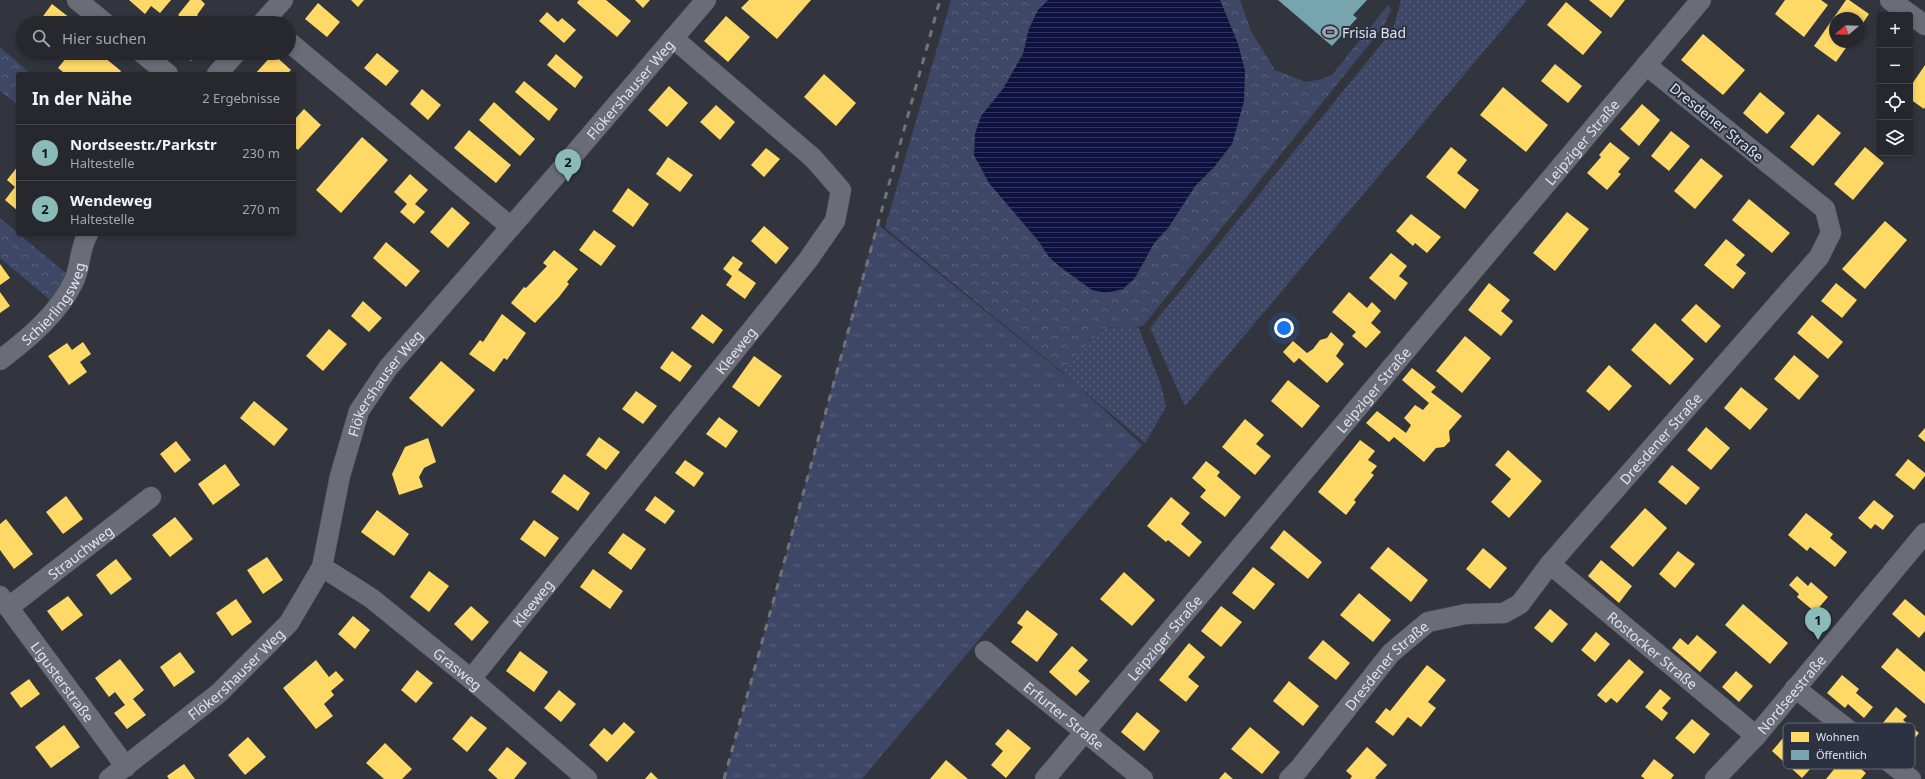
<!DOCTYPE html>
<html lang="de">
<head>
<meta charset="utf-8">
<style>
  :root { --surface:#26282e; --page:#32343a; --text:#f1f3f6; --muted:#a4a6aa; --line:#42444a; --accent:#8bbbb9 }
  body { margin:0; font-family:"Noto Sans",sans-serif; background:var(--page); color:var(--text) }
  .controls { position:absolute; right:12px; top:12px; display:grid; overflow:hidden; border-radius:4px; box-shadow:0 2px 6px #0003 }
  .controls button { width:36px; height:36px; display:grid; place-items:center; padding:0; border:0; border-bottom:1px solid var(--line); background:var(--surface); color:var(--text); font:20px sans-serif }
  .compass { position:absolute; left:1829px; top:12px; width:36px; height:36px; border-radius:50%; background:var(--surface); box-shadow:0 2px 6px #0003; rotate:251deg }
  .you { position:absolute; left:1284px; top:328px; width:14px; height:14px; margin:-10px; border:3px solid #fff; border-radius:50%; background:#1a73e8; box-shadow:0 0 0 6px #1a73e833 }
  .badge { display:grid; place-items:center; width:26px; height:26px; border-radius:50%; background:var(--accent); color:#111; font-size:13px; font-weight:700 }
  .pin { position:absolute; translate:-50% -33px; filter:drop-shadow(0 1px 2px #0008) }
  .pin::after { content:''; position:absolute; top:21px; width:14px; height:12px; background:inherit; clip-path:polygon(0 0,100% 0,50% 100%) }
  .list { margin:0; padding:0; list-style:none }
  h2 { display:flex; justify-content:space-between; align-items:center; height:52px; margin:0; padding:0 16px; font-size:17px }
  h2 small { font-size:13px; font-weight:400; color:var(--muted) }
  .list li { display:grid; grid-template-columns:26px 1fr auto; gap:12px; align-items:center; box-sizing:border-box; height:56px; padding:0 16px; border-top:1px solid var(--line) }
  .list b { display:block; font-size:15px; white-space:nowrap }
  .list p { margin:0; font-size:13px; white-space:nowrap; color:var(--muted) }
  .list em { font-size:13px; font-style:normal; color:var(--muted) }
  .icon { flex:none; width:22px; height:22px; fill:none; stroke:currentColor; stroke-width:2; stroke-linecap:round; stroke-linejoin:round }
  .map { position:relative; flex:none; width:1925px; height:779px; overflow:hidden }
  .search { position:absolute; background:var(--surface); box-shadow:0 2px 6px #0003; left:16px; top:16px; width:280px; height:44px; display:flex; align-items:center; gap:10px; box-sizing:border-box; padding:0 14px; border-radius:22px; color:var(--muted); font-size:15px }
  .panel { position:absolute; background:var(--surface); box-shadow:0 2px 6px #0003; left:16px; top:72px; width:280px; height:164px; border-radius:4px }
  .map>svg:first-child { display:block }
  .grass { fill:url(#grass-tufts) }
  .forest { fill:url(#forest-crowns) }
  .garden { fill:url(#garden-dots) }
  .water { fill:url(#water-rules) }
  .homes { fill:#ffd966 }
  .public { fill:#76a5af }
  .lines { fill:none; stroke-linecap:round; stroke-linejoin:round }
  .minor-casing { stroke:#4f5259; stroke-width:21 }
  .minor { stroke:#6a6d77; stroke-width:20 }
  .rail { stroke:#71737a; stroke-width:3; stroke-dasharray:7 7; stroke-linecap:butt }
  .labels { text-anchor:middle; dominant-baseline:central; stroke-width:4; stroke-linejoin:round; paint-order:stroke }
  .poi-label { font-size:14px; fill:#e0e3ef; stroke:#2d3243; text-anchor:start }
  .street-label { font-size:14px; fill:#e0e3ef; stroke:#2d3243 }
  .key { fill:#2d3243; stroke:#636777; stroke-width:1 }
  .key-label { font-size:11px; fill:#e0e3ef }
</style>
</head>
<body>
<div class="map">
<svg width="1925" height="779" viewBox="0 0 1925 779">
  <defs>
    <pattern id="grass-tufts" width="24" height="20" patternUnits="userSpaceOnUse"><rect width="24" height="20" fill="#3f4766"/><path d="M3 7l-1-3M5 7V3M7 7l1-3M15 17l-1-3M17 17v-4M19 17l1-3" fill="none" stroke="#5a617c"/></pattern>
    <pattern id="forest-crowns" width="20" height="18" patternUnits="userSpaceOnUse"><rect width="20" height="18" fill="#3f4766"/><path d="M2 6a3 3 0 1 1 6 0M12 15a3 3 0 1 1 6 0" fill="none" stroke="#5a617c"/></pattern>
    <pattern id="garden-dots" width="8" height="8" patternUnits="userSpaceOnUse"><rect width="8" height="8" fill="#3f4766"/><path d="M2 2h.1M6 6h.1" fill="none" stroke="#5a617c" stroke-width="1.8" stroke-linecap="round"/></pattern>
    <pattern id="water-rules" width="6" height="5" patternUnits="userSpaceOnUse"><rect width="6" height="5" fill="#0f1141"/><path d="M0 2.5h6" fill="none" stroke="#32345d"/></pattern>
  </defs>
  <rect width="100%" height="100%" fill="#32353e"/>
  <path class="grass" d="M 877,224 L 1076,384 L 1142,445 L 862,779 L 724,779 Z"/>
  <path class="forest" d="M 951,0 L 1048,0 L 1038,10 L 1029,29 L 1023,54 L 1003,89 L 981,116 L 989,183 L 1059,266 L 1092,290 L 1106,293 L 1145,261 L 1154,243 L 1168,228 L 1195,186 L 1214,167 L 1232,144 L 1238,124 L 1245,71 L 1238,44 L 1220,0 L 1240,0 L 1251,31 L 1275,70 L 1306,82 L 1322,79 L 1332,75 L 1388,5 L 1391,10 L 1383,27 L 1143,326 L 1103,328 L 1061,371 L 885,228 Z
    M 0,47 L 31,74 L 18,74 L 18,105 L 0,91 Z
    M 0,218 L 68,275 L 54,303 L 0,258 Z"/>
  <path class="garden" d="M 1401,0 L 1527,0 L 1185,406 L 1150,328 L 1393,30 Z
    M 1138,326 L 1161,385 L 1166,407 L 1145,443 L 1061,371 L 1103,328 Z"/>
  <path class="water" d="M 1048,0 L 1220,0 L 1238,44 L 1245,71 L 1244,101 L 1232,144 L 1214,167 L 1195,186 L 1168,228 L 1154,243 L 1135,278 L 1123,289 L 1106,293 L 1092,290 L 1059,266 L 1049,257 L 1038,240 L 989,183 L 974,155 L 975,134 L 981,116 L 1003,89 L 1023,54 L 1029,29 L 1038,10 Z"/>
  <path class="homes" d="M 129,0 L 171,0 L 160,13 L 151,6 L 145,14 Z
    M 190,0 L 201,0 L 205,4 L 197,15 L 207,23 L 184,23 L 186,21 L 178,15 Z
    M 351,0 L 364,0 L 358,7 Z
    M 579,0 L 606,0 L 631,21 L 617,37 L 577,3 Z
    M 635,0 L 650,0 L 643,8 Z
    M 749,0 L 811,0 L 777,39 L 741,8 Z
    M 1589,0 L 1625,0 L 1611,18 Z
    M 1785,0 L 1821,0 L 1828,5 L 1804,37 L 1775,14 Z
    M 1846,0 L 1849,0 L 1869,14 L 1859,29 L 1859,18 L 1835,18 L 1835,42 L 1850,42 L 1836,62 L 1814,46 Z
    M 1566,2 L 1602,32 L 1583,55 L 1547,25 Z
    M 318,3 L 340,22 L 327,37 L 305,19 Z
    M 52,4 L 70,18 L 67,23 L 38,23 Z
    M 547,12 L 558,22 L 562,18 L 576,30 L 564,43 L 539,21 Z
    M 726,16 L 750,37 L 728,62 L 704,41 Z
    M 1703,34 L 1745,70 L 1723,95 L 1681,60 Z
    M 70,53 L 80,54 L 99,53 L 121,71 L 119,74 L 61,74 L 63,72 L 58,68 Z
    M 182,53 L 197,53 L 191,61 Z
    M 377,53 L 399,71 L 386,86 L 364,68 Z
    M 273,54 L 291,70 L 287,74 L 255,74 Z
    M 556,54 L 583,77 L 575,88 L 547,65 Z
    M 1555,64 L 1582,86 L 1568,103 L 1541,81 Z
    M 1925,65 L 1925,107 L 1924,109 L 1910,99 L 1910,87 Z
    M 824,74 L 856,103 L 836,126 L 804,97 Z
    M 524,81 L 558,109 L 549,121 L 515,92 Z
    M 669,86 L 688,103 L 667,127 L 648,110 Z
    M 1503,87 L 1548,125 L 1526,152 L 1480,115 Z
    M 422,89 L 441,105 L 428,120 L 410,104 Z
    M 1760,92 L 1785,113 L 1767,134 L 1743,113 Z
    M 494,102 L 535,139 L 520,156 L 479,120 Z
    M 1642,104 L 1660,120 L 1639,146 L 1620,129 Z
    M 716,105 L 735,122 L 720,140 L 700,122 Z
    M 304,109 L 321,125 L 298,150 L 294,147 L 294,120 Z
    M 1818,114 L 1841,133 L 1813,166 L 1790,147 Z
    M 469,130 L 511,165 L 496,183 L 454,148 Z
    M 1671,131 L 1690,146 L 1669,171 L 1651,156 Z
    M 362,137 L 388,160 L 341,213 L 316,190 Z
    M 1610,142 L 1630,158 L 1618,172 L 1621,174 L 1607,190 L 1587,173 L 1601,157 L 1599,155 Z
    M 1451,147 L 1467,160 L 1457,173 L 1479,190 L 1465,209 L 1426,177 Z
    M 1865,147 L 1884,163 L 1853,200 L 1834,184 Z
    M 766,148 L 780,159 L 764,177 L 751,165 Z
    M 668,157 L 693,175 L 680,192 L 656,174 Z
    M 1701,158 L 1723,176 L 1695,209 L 1674,191 Z
    M 18,166 L 18,211 L 5,200 L 15,187 L 7,180 Z
    M 410,174 L 428,190 L 415,204 L 425,212 L 414,224 L 400,212 L 407,204 L 394,192 Z
    M 628,188 L 649,204 L 633,227 L 612,211 Z
    M 1749,199 L 1790,233 L 1772,253 L 1732,220 Z
    M 452,207 L 470,223 L 448,248 L 430,232 Z
    M 1567,212 L 1589,229 L 1555,271 L 1533,253 Z
    M 1411,214 L 1441,237 L 1427,253 L 1415,243 L 1413,246 L 1396,231 Z
    M 1885,221 L 1907,240 L 1865,289 L 1842,269 Z
    M 764,226 L 789,248 L 776,264 L 751,241 Z
    M 594,230 L 616,246 L 601,266 L 579,250 Z
    M 1726,239 L 1745,255 L 1736,265 L 1746,273 L 1733,289 L 1704,265 Z
    M 386,242 L 420,271 L 406,287 L 373,258 Z
    M 554,250 L 578,269 L 567,282 L 569,284 L 559,297 L 535,323 L 511,303 L 524,287 L 526,288 L 547,266 L 543,263 Z
    M 1391,253 L 1407,266 L 1399,276 L 1408,283 L 1395,300 L 1369,278 Z
    M 733,256 L 743,263 L 738,270 L 756,283 L 745,299 L 726,285 L 732,276 L 723,269 Z
    M 0,264 L 10,278 L 0,285 Z
    M 1489,283 L 1510,300 L 1501,311 L 1513,321 L 1501,336 L 1468,310 Z
    M 1836,283 L 1857,300 L 1842,318 L 1821,301 Z
    M 0,292 L 10,306 L 0,313 Z
    M 1349,292 L 1367,308 L 1372,302 L 1381,311 L 1371,323 L 1381,332 L 1366,348 L 1352,336 L 1356,332 L 1332,312 Z
    M 363,301 L 382,318 L 369,332 L 351,316 Z
    M 1696,304 L 1721,326 L 1706,343 L 1681,320 Z
    M 502,314 L 526,333 L 507,360 L 504,358 L 494,372 L 469,354 L 480,340 L 483,342 Z
    M 702,314 L 723,330 L 713,344 L 691,328 Z
    M 1812,315 L 1843,342 L 1828,359 L 1797,333 Z
    M 1655,323 L 1694,359 L 1670,385 L 1631,350 Z
    M 329,329 L 347,344 L 323,371 L 306,356 Z
    M 1331,332 L 1344,344 L 1336,356 L 1344,364 L 1327,383 L 1299,358 L 1294,363 L 1283,352 L 1293,341 L 1307,353 L 1313,349 L 1320,340 L 1327,338 Z
    M 1465,336 L 1491,358 L 1462,393 L 1436,371 Z
    M 83,342 L 91,354 L 80,362 L 87,372 L 69,385 L 48,356 L 67,343 L 72,350 Z
    M 672,351 L 692,366 L 680,382 L 660,368 Z
    M 1794,355 L 1819,376 L 1799,400 L 1774,379 Z
    M 754,356 L 782,376 L 759,407 L 732,387 Z
    M 441,361 L 475,390 L 442,427 L 409,398 Z
    M 1609,365 L 1632,386 L 1609,411 L 1586,391 Z
    M 1412,368 L 1436,387 L 1431,392 L 1462,416 L 1449,431 L 1450,441 L 1444,447 L 1436,448 L 1424,462 L 1394,437 L 1389,442 L 1366,423 L 1377,411 L 1406,433 L 1411,425 L 1404,418 L 1415,405 L 1423,410 L 1429,403 L 1402,380 Z
    M 1288,380 L 1320,406 L 1302,428 L 1271,401 Z
    M 1741,387 L 1768,409 L 1750,430 L 1724,408 Z
    M 636,391 L 657,406 L 643,424 L 622,409 Z
    M 254,401 L 288,429 L 274,446 L 240,418 Z
    M 719,417 L 738,431 L 726,448 L 706,434 Z
    M 1245,419 L 1264,435 L 1256,444 L 1271,456 L 1255,475 L 1222,447 Z
    M 1706,427 L 1730,448 L 1711,470 L 1687,450 Z
    M 1925,428 L 1925,442 L 1918,436 Z
    M 599,437 L 620,452 L 606,470 L 586,455 Z
    M 428,438 L 436,462 L 424,468 L 419,477 L 423,487 L 399,495 L 392,474 L 405,447 Z
    M 1360,440 L 1375,451 L 1368,460 L 1377,466 L 1371,473 L 1374,475 L 1354,500 L 1356,502 L 1346,515 L 1318,492 Z
    M 176,441 L 191,460 L 175,473 L 160,454 Z
    M 1508,450 L 1542,481 L 1509,518 L 1491,502 L 1511,479 L 1495,465 Z
    M 1908,459 L 1925,473 L 1925,476 L 1914,490 L 1895,475 Z
    M 685,460 L 704,473 L 694,487 L 675,473 Z
    M 1206,461 L 1220,472 L 1217,476 L 1241,497 L 1225,517 L 1200,497 L 1206,490 L 1192,478 Z
    M 225,464 L 240,485 L 213,505 L 198,484 Z
    M 1672,465 L 1700,488 L 1686,505 L 1658,482 Z
    M 564,474 L 590,493 L 578,511 L 551,492 Z
    M 66,496 L 83,519 L 63,534 L 46,512 Z
    M 655,496 L 675,511 L 665,524 L 645,510 Z
    M 1171,497 L 1190,513 L 1181,524 L 1202,542 L 1189,557 L 1168,540 L 1166,542 L 1147,526 Z
    M 1874,500 L 1894,516 L 1883,530 L 1875,524 L 1871,529 L 1858,518 Z
    M 1645,508 L 1667,528 L 1633,567 L 1610,547 Z
    M 377,510 L 409,534 L 394,556 L 361,532 Z
    M 1806,513 L 1833,534 L 1830,538 L 1847,552 L 1835,567 L 1810,547 L 1807,551 L 1788,535 Z
    M 175,517 L 193,539 L 170,557 L 152,535 Z
    M 6,519 L 33,554 L 14,569 L 0,550 L 0,524 Z
    M 534,520 L 559,538 L 545,557 L 520,539 Z
    M 1284,530 L 1322,562 L 1308,579 L 1270,548 Z
    M 623,533 L 646,549 L 631,570 L 608,553 Z
    M 1388,547 L 1428,580 L 1411,602 L 1370,568 Z
    M 1483,548 L 1507,568 L 1490,589 L 1466,569 Z
    M 1678,551 L 1695,564 L 1675,588 L 1659,574 Z
    M 267,557 L 283,580 L 263,594 L 247,570 Z
    M 116,559 L 132,579 L 111,595 L 96,575 Z
    M 1601,560 L 1632,586 L 1619,603 L 1588,576 Z
    M 1253,567 L 1275,584 L 1254,610 L 1232,593 Z
    M 593,569 L 623,591 L 610,609 L 580,587 Z
    M 429,571 L 449,586 L 429,612 L 410,597 Z
    M 1124,572 L 1155,600 L 1132,626 L 1100,599 Z
    M 1797,576 L 1808,586 L 1811,582 L 1828,597 L 1815,612 L 1797,597 L 1799,594 L 1789,585 Z
    M 1359,593 L 1391,620 L 1373,642 L 1340,615 Z
    M 68,596 L 83,615 L 62,631 L 47,611 Z
    M 236,599 L 252,622 L 232,636 L 216,613 Z
    M 1905,599 L 1925,616 L 1925,631 L 1919,638 L 1892,614 Z
    M 1743,604 L 1788,643 L 1770,664 L 1725,625 Z
    M 471,606 L 489,622 L 472,641 L 454,624 Z
    M 1221,606 L 1242,622 L 1221,647 L 1201,631 Z
    M 1550,609 L 1568,624 L 1552,643 L 1534,628 Z
    M 1027,610 L 1058,634 L 1037,662 L 1011,642 L 1023,627 L 1017,623 Z
    M 353,616 L 370,630 L 355,649 L 338,634 Z
    M 1596,632 L 1610,644 L 1595,662 L 1581,650 Z
    M 1697,635 L 1717,652 L 1700,672 L 1672,648 L 1680,638 L 1688,645 Z
    M 1323,640 L 1350,663 L 1336,680 L 1308,658 Z
    M 1189,643 L 1205,657 L 1188,677 L 1199,686 L 1186,702 L 1159,680 Z
    M 1072,646 L 1088,660 L 1078,671 L 1090,681 L 1076,696 L 1049,672 Z
    M 1897,648 L 1925,672 L 1925,704 L 1881,667 Z
    M 520,651 L 548,672 L 534,692 L 506,671 Z
    M 180,652 L 195,672 L 174,687 L 160,667 Z
    M 120,659 L 144,690 L 133,699 L 146,715 L 127,729 L 114,713 L 125,705 L 115,692 L 109,697 L 95,678 Z
    M 1629,659 L 1644,672 L 1617,703 L 1611,698 L 1606,703 L 1597,695 Z
    M 316,660 L 329,677 L 336,671 L 344,680 L 331,691 L 334,695 L 324,704 L 333,716 L 316,729 L 283,688 Z
    M 1427,665 L 1446,680 L 1428,702 L 1436,708 L 1421,727 L 1408,717 L 1393,736 L 1375,722 L 1386,708 L 1390,711 Z
    M 417,670 L 433,683 L 416,703 L 401,690 Z
    M 1736,671 L 1753,686 L 1739,702 L 1722,687 Z
    M 1842,675 L 1859,689 L 1856,693 L 1873,707 L 1864,718 L 1848,704 L 1845,708 L 1827,693 Z
    M 29,679 L 40,694 L 21,708 L 10,693 Z
    M 1289,681 L 1319,706 L 1303,726 L 1273,701 Z
    M 1660,689 L 1671,698 L 1662,708 L 1668,713 L 1662,721 L 1645,707 Z
    M 559,690 L 576,704 L 561,722 L 544,708 Z
    M 1896,707 L 1907,716 L 1903,720 L 1919,733 L 1908,746 L 1882,724 Z
    M 1137,712 L 1160,731 L 1144,751 L 1121,732 Z
    M 471,716 L 487,728 L 467,752 L 452,739 Z
    M 1692,719 L 1710,734 L 1694,754 L 1675,738 Z
    M 624,722 L 635,732 L 607,762 L 589,745 L 604,728 L 612,735 Z
    M 64,725 L 80,747 L 51,768 L 35,747 Z
    M 1250,727 L 1280,752 L 1262,774 L 1231,749 Z
    M 1008,729 L 1031,748 L 1006,778 L 991,765 L 1003,751 L 995,744 Z
    M 1790,730 L 1821,757 L 1802,778 L 1772,751 Z
    M 248,737 L 266,757 L 245,775 L 228,755 Z
    M 385,743 L 412,769 L 402,779 L 384,779 L 366,763 Z
    M 507,747 L 527,763 L 514,779 L 498,779 L 488,770 Z
    M 1367,747 L 1387,765 L 1375,778 L 1377,779 L 1350,779 L 1352,776 L 1346,771 Z
    M 1845,756 L 1866,773 L 1861,779 L 1826,779 Z
    M 1654,759 L 1674,775 L 1671,779 L 1645,779 L 1641,776 Z
    M 946,760 L 968,779 L 930,779 Z
    M 184,764 L 195,779 L 169,779 L 167,776 Z
    M 651,772 L 658,779 L 645,779 Z
    M 1225,772 L 1233,779 L 1219,779 Z"/>
  <path class="public" d="M 1278,0 L 1367,0 L 1353,15 L 1357,18 L 1332,46 Z"/>
  <g class="lines">
    <defs>
      <g id="minor">
        <path d="M 77,0 L 105,23"/>
        <path d="M 1890,0 L 1925,25"/>
        <path d="M 262,23 L 283,0"/>
        <path d="M 289,42 L 511,227"/>
        <path d="M 142,53 L 168,74"/>
        <path d="M 217,74 L 236,53"/>
        <path id="s1" d="M 0,360 C 28,339 59,313 74,281 C 81,266 79,249 88,234"/>
        <path id="s2" d="M 1550,564 L 1756,736"/>
        <path id="s3" d="M 322,567 L 371,598 L 471,679 L 587,779"/>
        <path id="s4" d="M 0,596 L 126,767"/>
        <path id="s5" d="M 9,607 L 151,497"/>
        <path id="s6" d="M 985,651 L 1143,779"/>
        <path id="s7" d="M 471,679 L 808,260 L 835,221 L 841,190 L 813,158 L 673,38"/>
        <path d="M 1795,688 L 1911,779"/>
        <path id="s8" d="M 109,779 L 219,693 L 289,623 L 322,567 L 340,476 L 359,411 L 388,368 L 558,173 L 706,0"/>
        <path id="s9" d="M 1045,779 L 1701,0"/>
        <path id="s10" d="M 1289,779 L 1299,769 L 1391,653 L 1428,622 L 1466,614 L 1504,613 L 1520,604 L 1550,564 L 1819,257 L 1831,233 L 1825,209 L 1646,65"/>
        <path id="s11" d="M 1715,779 L 1756,736 L 1925,533"/>
      </g>
    </defs>
    <use href="#minor" class="minor-casing"/>
    <use href="#minor" class="minor"/>
    <path class="rail" d="M 724,779 L 940,0"/>
  </g>
  <defs>
    <symbol id="stadium-bare" viewBox="-9 -9 18 18"><path d="M0-5a6.5 5 0 1 0 0 10a6.5 5 0 1 0 0-10ZM-3.5-1.8h7v3.6h-7Z" fill="#a3a6b1" stroke="#2d3243" stroke-width="2.5" paint-order="stroke"/></symbol>
  </defs>
  <g fill-rule="evenodd">
    <use href="#stadium-bare" x="1319" y="21" width="22" height="22"/>
  </g>
  <g class="labels">
    <g class="poi-label">
      <text x="1342" y="32">Frisia Bad</text>
    </g>
    <g class="street-label">
      <text stroke="none"><textPath href="#s8" startOffset="885">Flökershauser Weg</textPath></text>
      <text transform="translate(1717 122) rotate(39)">Dresdener Straße</text>
      <text stroke="none"><textPath href="#s9" startOffset="833">Leipziger Straße</textPath></text>
      <text stroke="none"><textPath href="#s1" startOffset="79">Schierlingsweg</textPath></text>
      <text stroke="none"><textPath href="#s7" startOffset="422">Kleeweg</textPath></text>
      <text stroke="none"><textPath href="#s8" startOffset="501">Flökershauser Weg</textPath></text>
      <text stroke="none"><textPath href="#s9" startOffset="509">Leipziger Straße</textPath></text>
      <text stroke="none"><textPath href="#s10" startOffset="523">Dresdener Straße</textPath></text>
      <text stroke="none"><textPath href="#s5" startOffset="90">Strauchweg</textPath></text>
      <text stroke="none"><textPath href="#s7" startOffset="98">Kleeweg</textPath></text>
      <text stroke="none"><textPath href="#s9" startOffset="185">Leipziger Straße</textPath></text>
      <text stroke="none"><textPath href="#s2" startOffset="134">Rostocker Straße</textPath></text>
      <text stroke="none"><textPath href="#s10" startOffset="150">Dresdener Straße</textPath></text>
      <text stroke="none"><textPath href="#s3" startOffset="170">Grasweg</textPath></text>
      <text stroke="none"><textPath href="#s8" startOffset="165">Flökershauser Weg</textPath></text>
      <text stroke="none"><textPath href="#s4" startOffset="106">Ligusterstraße</textPath></text>
      <text stroke="none"><textPath href="#s11" startOffset="114">Nordseestraße</textPath></text>
      <text stroke="none"><textPath href="#s6" startOffset="102">Erfurter Straße</textPath></text>
    </g>
  </g>
  <rect x="1783" y="723" width="132" height="46" rx="6" class="key"/>
  <rect x="1791" y="732" width="18" height="10" fill="#ffd966"/>
  <rect x="1791" y="750" width="18" height="10" fill="#76a5af"/>
  <g class="key-label">
    <text x="1816" y="741">Wohnen</text>
    <text x="1816" y="759">Öffentlich</text>
  </g>
</svg>
<div class="controls">
<button>+</button>
<button>−</button>
<button><svg class="icon" aria-label="locate" viewBox="0 0 24 24"><circle cx="12" cy="12" r="6"/><path d="M12 2v4M12 18v4M2 12h4M18 12h4"/></svg></button>
<button><svg class="icon" aria-label="layers" viewBox="0 0 24 24"><path d="M12 4l9 5-9 5-9-5zM3 14l9 5 9-5"/></svg></button>
</div>
<svg class="compass" viewBox="-18 -18 36 36"><path d="M0-13l5 13h-10z" fill="#e53935"/><path d="M0 13l5-13h-10z" fill="#a4a6aa"/></svg>
<div class="you"></div>
<div class="pin badge" style="left:1818px;top:640px">1</div>
<div class="pin badge" style="left:568px;top:182px">2</div>
<div class="search"><svg class="icon" aria-label="search" viewBox="0 0 24 24"><circle cx="10" cy="10" r="6"/><path d="M15 15l6 6"/></svg>Hier suchen</div>
<section class="panel">
<h2>In der Nähe<small>2 Ergebnisse</small></h2>
<ul class="list">
<li><span class="badge">1</span><div><b>Nordseestr./Parkstr</b><p>Haltestelle</p></div><em>230 m</em></li>
<li><span class="badge">2</span><div><b>Wendeweg</b><p>Haltestelle</p></div><em>270 m</em></li>
</ul>
</section>
</div>
</body>
</html>
